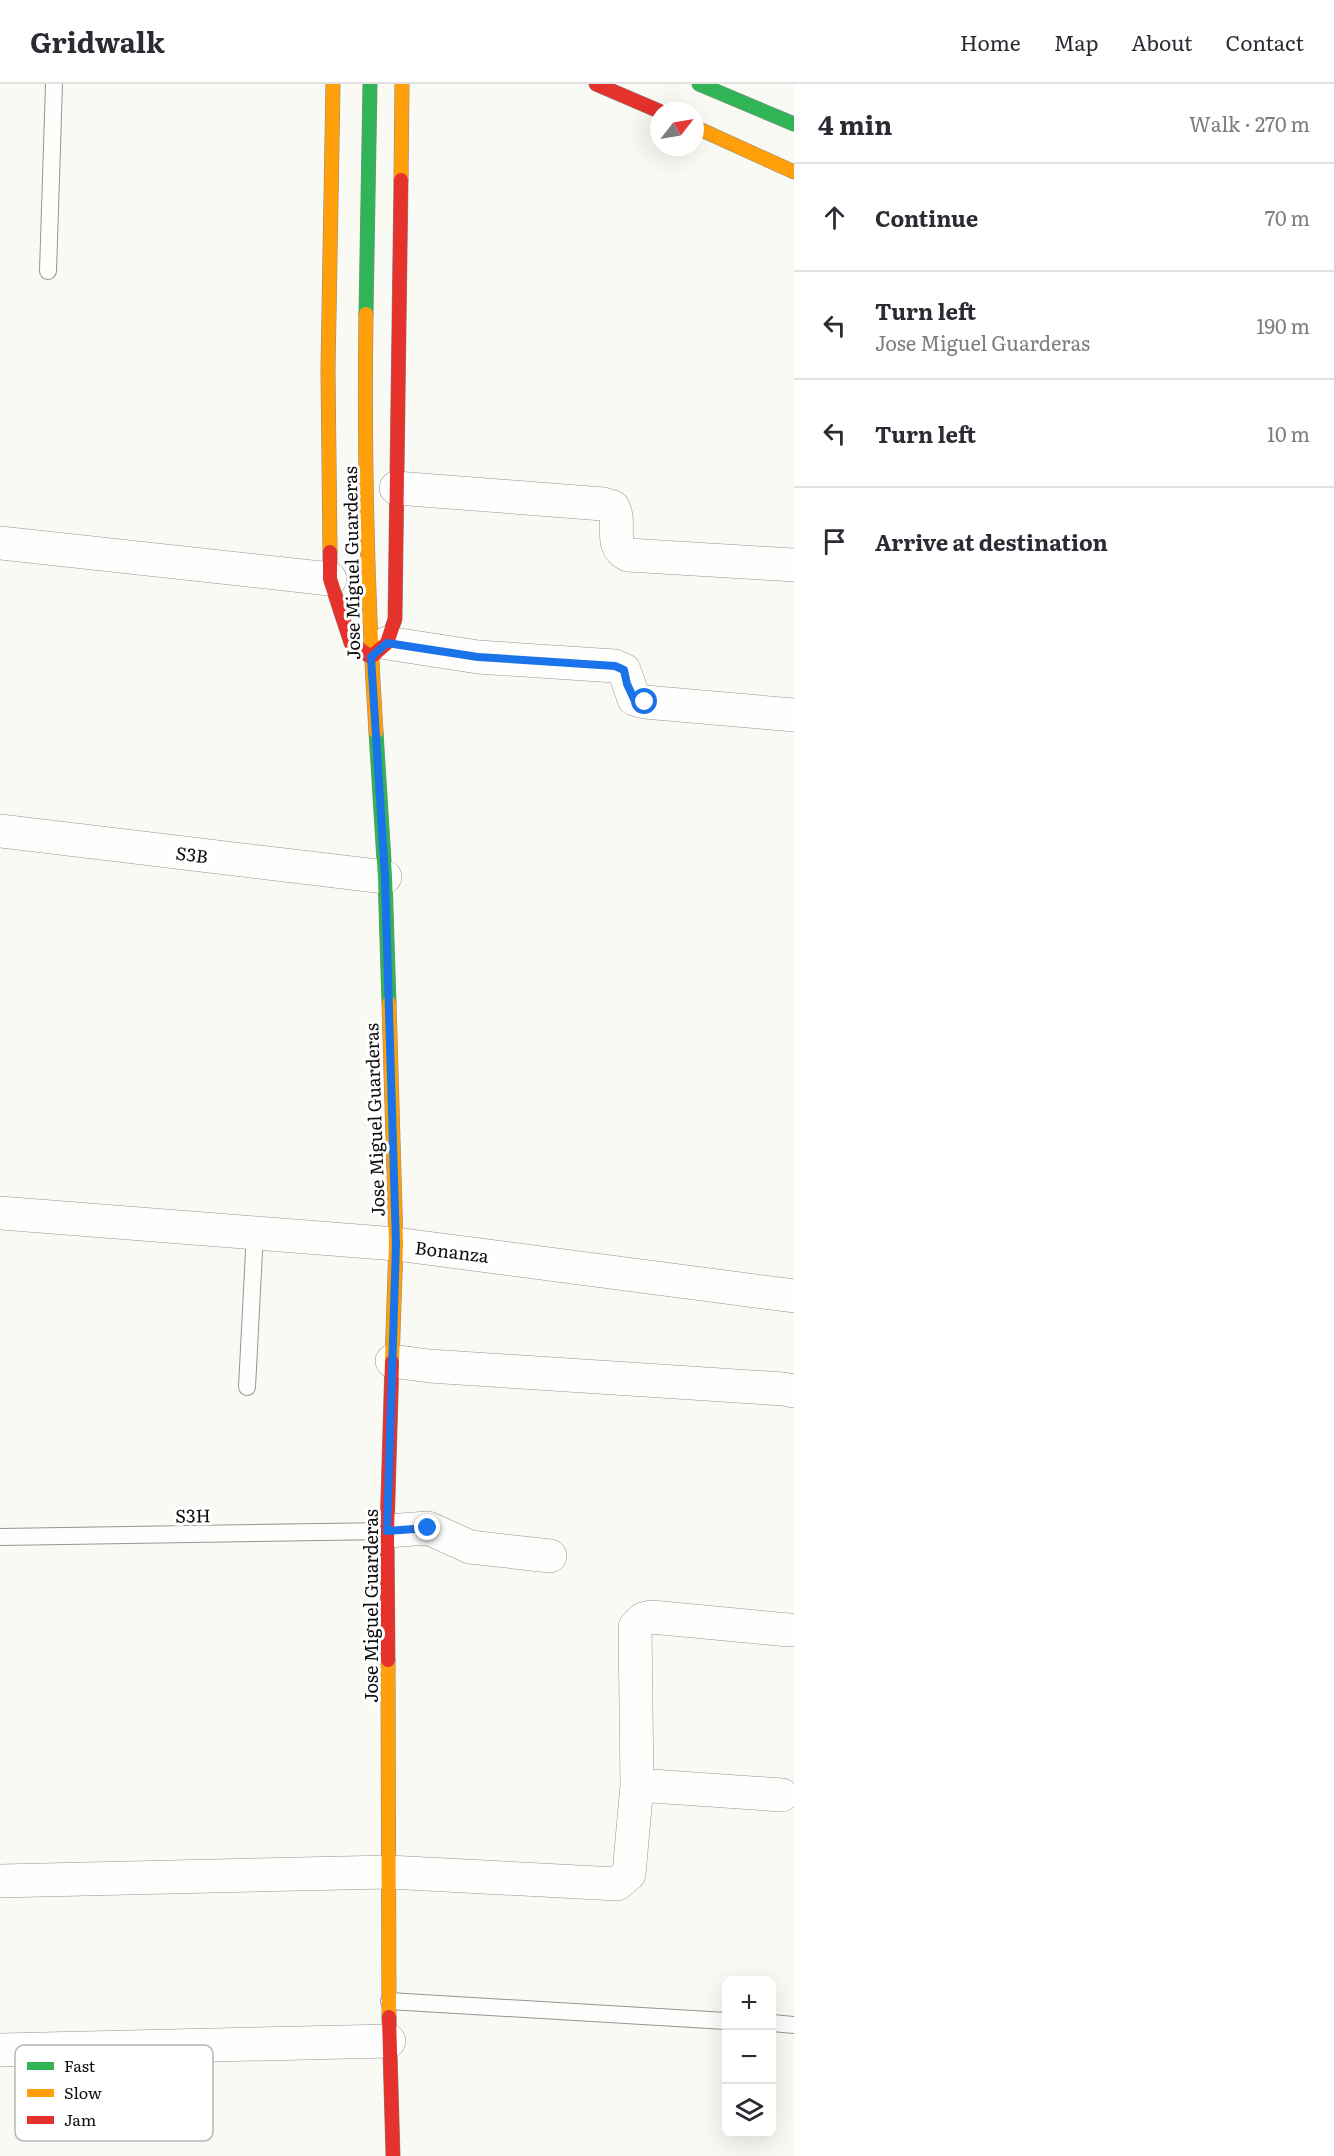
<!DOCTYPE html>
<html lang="en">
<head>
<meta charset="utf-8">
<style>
  :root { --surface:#fff; --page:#f7f7f7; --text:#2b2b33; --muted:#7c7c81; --line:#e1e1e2 }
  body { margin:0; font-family:Literata,serif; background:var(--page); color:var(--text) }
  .controls { position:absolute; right:18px; bottom:18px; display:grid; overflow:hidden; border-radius:12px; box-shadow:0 6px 24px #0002 }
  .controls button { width:54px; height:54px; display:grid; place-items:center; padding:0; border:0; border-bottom:2px solid var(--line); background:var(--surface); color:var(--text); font:30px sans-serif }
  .compass { position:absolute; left:650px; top:18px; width:54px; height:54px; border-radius:50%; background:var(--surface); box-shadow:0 6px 24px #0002; rotate:59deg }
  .stop { position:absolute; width:18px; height:18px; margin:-14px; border:4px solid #1a73e8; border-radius:50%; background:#fff }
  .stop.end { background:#1a73e8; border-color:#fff; box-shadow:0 2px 6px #0008 }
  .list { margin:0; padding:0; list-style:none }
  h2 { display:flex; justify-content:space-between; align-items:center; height:78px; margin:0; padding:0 24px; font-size:26px }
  h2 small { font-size:20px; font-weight:400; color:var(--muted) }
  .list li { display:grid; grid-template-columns:39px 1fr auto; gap:18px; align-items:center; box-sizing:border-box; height:108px; padding:0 24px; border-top:2px solid var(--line) }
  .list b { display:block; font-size:22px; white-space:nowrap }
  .list p { margin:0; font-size:20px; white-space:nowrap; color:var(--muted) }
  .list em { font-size:20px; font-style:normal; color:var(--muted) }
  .icon { flex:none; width:33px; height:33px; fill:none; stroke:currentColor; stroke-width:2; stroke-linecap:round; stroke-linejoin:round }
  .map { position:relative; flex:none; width:794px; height:2072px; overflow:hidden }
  header { display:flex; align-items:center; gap:36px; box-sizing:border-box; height:84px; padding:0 30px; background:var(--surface); border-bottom:2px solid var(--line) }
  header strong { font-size:28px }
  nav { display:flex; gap:33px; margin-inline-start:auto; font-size:21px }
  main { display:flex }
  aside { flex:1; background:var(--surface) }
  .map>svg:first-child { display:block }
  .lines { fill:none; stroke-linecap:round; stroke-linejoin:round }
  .lane-casing { stroke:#949492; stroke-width:18 }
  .street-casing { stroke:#949492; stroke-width:34 }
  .fast-casing { stroke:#8b8b88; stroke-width:15 }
  .slow-casing { stroke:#8b8b88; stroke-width:15 }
  .jam-casing { stroke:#8b8b88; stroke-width:15 }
  .lane { stroke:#fefefd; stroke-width:16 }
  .street { stroke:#fefefd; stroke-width:33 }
  .fast { stroke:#30b455; stroke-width:14 }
  .slow { stroke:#ff9f0a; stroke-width:14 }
  .jam { stroke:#e5322d; stroke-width:14 }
  .route { stroke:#1a73e8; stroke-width:8 }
  .labels { text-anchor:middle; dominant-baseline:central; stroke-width:6; stroke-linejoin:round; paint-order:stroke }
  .street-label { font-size:18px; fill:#0e0e0e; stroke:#fff }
  .key { fill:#fff; stroke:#b7b7b7; stroke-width:1.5 }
  .key-label { font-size:16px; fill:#0e0e0e }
</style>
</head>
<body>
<header>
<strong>Gridwalk</strong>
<nav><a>Home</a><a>Map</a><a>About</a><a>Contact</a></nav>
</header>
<main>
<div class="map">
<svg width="794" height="2072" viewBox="0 0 794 2072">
  <rect width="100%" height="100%" fill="#fafaf4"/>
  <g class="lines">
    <defs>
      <path id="lane" d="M 48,187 L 54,0
        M 247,1303 L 255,1148
        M 0,1453 L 387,1447
        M 389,1917 L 726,1937
        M 772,1939 L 794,1941"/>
      <path id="street" d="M 396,404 L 603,420 L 613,423 C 622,439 608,462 628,471 L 794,481
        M 0,459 L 330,495
        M 387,559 L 478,573 L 615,582 L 624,586 L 634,615 L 645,618 L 794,631
        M 0,747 L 385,793
        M 0,1129 L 396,1160 L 794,1212
        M 392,1277 L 429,1282 L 783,1305 L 794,1307
        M 387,1447 L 428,1444 L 470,1463 L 550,1472
        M 637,1701 L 782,1711
        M 0,1797 L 388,1788 L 617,1800 L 629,1790 L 637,1701 L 635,1543 L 643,1535 L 651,1533 L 789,1546
        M 0,1966 L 389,1957"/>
      <path id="fast" d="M 699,0 L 794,40
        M 366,230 L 370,0
        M 376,648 L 385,793 L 389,919"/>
      <path id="slow" d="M 695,43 L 794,88
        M 401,96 L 402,0
        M 366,230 C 364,369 367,509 376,648
        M 330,468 L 328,286 L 333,0
        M 389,919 L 396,1160 L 392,1278
        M 388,1576 L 389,1933"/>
      <path id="jam" d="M 596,0 L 659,27
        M 330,468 L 330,495 L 351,559 L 371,573
        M 371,573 L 387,559 L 395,535 L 401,96
        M 388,1576 L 387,1447 L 392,1278
        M 389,1933 L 393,2072"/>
    </defs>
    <use href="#lane" class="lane-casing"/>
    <use href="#street" class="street-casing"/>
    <use href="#fast" class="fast-casing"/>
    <use href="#slow" class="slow-casing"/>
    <use href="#jam" class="jam-casing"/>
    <use href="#lane" class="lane"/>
    <use href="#street" class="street"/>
    <use href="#fast" class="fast"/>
    <use href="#slow" class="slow"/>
    <use href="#jam" class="jam"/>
  </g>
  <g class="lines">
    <path class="route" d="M 428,1444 L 387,1447 L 396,1160 L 385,793 L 371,573 L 387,559 L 478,573 L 615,582 L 624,586 L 627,600 L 634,615 L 645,618"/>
  </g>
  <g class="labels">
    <g class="street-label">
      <text transform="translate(351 479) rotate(-91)">Jose Miguel Guarderas</text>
      <text transform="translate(192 770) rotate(7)">S3B</text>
      <text transform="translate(374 1036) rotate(-92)">Jose Miguel Guarderas</text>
      <text transform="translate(452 1167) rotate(7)">Bonanza</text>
      <text transform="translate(193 1431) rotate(-1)">S3H</text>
      <text transform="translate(370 1522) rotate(-90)">Jose Miguel Guarderas</text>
    </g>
  </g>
  <rect x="15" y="1961" width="198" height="96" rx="9" class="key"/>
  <rect x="27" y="1978" width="27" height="8" fill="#30b455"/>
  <rect x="27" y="2005" width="27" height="8" fill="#ff9f0a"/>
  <rect x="27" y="2032" width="27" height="8" fill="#e5322d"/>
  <g class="key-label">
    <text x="64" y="1988">Fast</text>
    <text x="64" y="2015">Slow</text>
    <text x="64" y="2042">Jam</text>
  </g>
</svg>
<div class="controls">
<button>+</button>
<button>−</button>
<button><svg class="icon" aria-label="layers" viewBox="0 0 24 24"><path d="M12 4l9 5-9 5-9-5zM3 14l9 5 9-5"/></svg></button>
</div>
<svg class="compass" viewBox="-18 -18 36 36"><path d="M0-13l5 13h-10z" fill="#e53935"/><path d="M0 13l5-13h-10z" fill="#7c7c81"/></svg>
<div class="stop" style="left:645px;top:618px"></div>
<div class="stop end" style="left:428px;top:1444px"></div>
</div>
<aside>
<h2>4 min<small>Walk · 270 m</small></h2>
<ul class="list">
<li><svg class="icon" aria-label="ahead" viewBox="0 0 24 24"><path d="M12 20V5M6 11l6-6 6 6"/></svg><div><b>Continue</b></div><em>70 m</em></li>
<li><svg class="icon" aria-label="left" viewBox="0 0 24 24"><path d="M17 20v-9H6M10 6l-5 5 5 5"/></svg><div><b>Turn left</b><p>Jose Miguel Guarderas</p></div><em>190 m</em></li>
<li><svg class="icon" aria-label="left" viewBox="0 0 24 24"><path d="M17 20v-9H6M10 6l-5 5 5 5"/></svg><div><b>Turn left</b></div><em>10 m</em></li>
<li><svg class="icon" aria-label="arrive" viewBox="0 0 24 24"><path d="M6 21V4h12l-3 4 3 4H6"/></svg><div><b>Arrive at destination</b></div></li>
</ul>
</aside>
</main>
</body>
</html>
